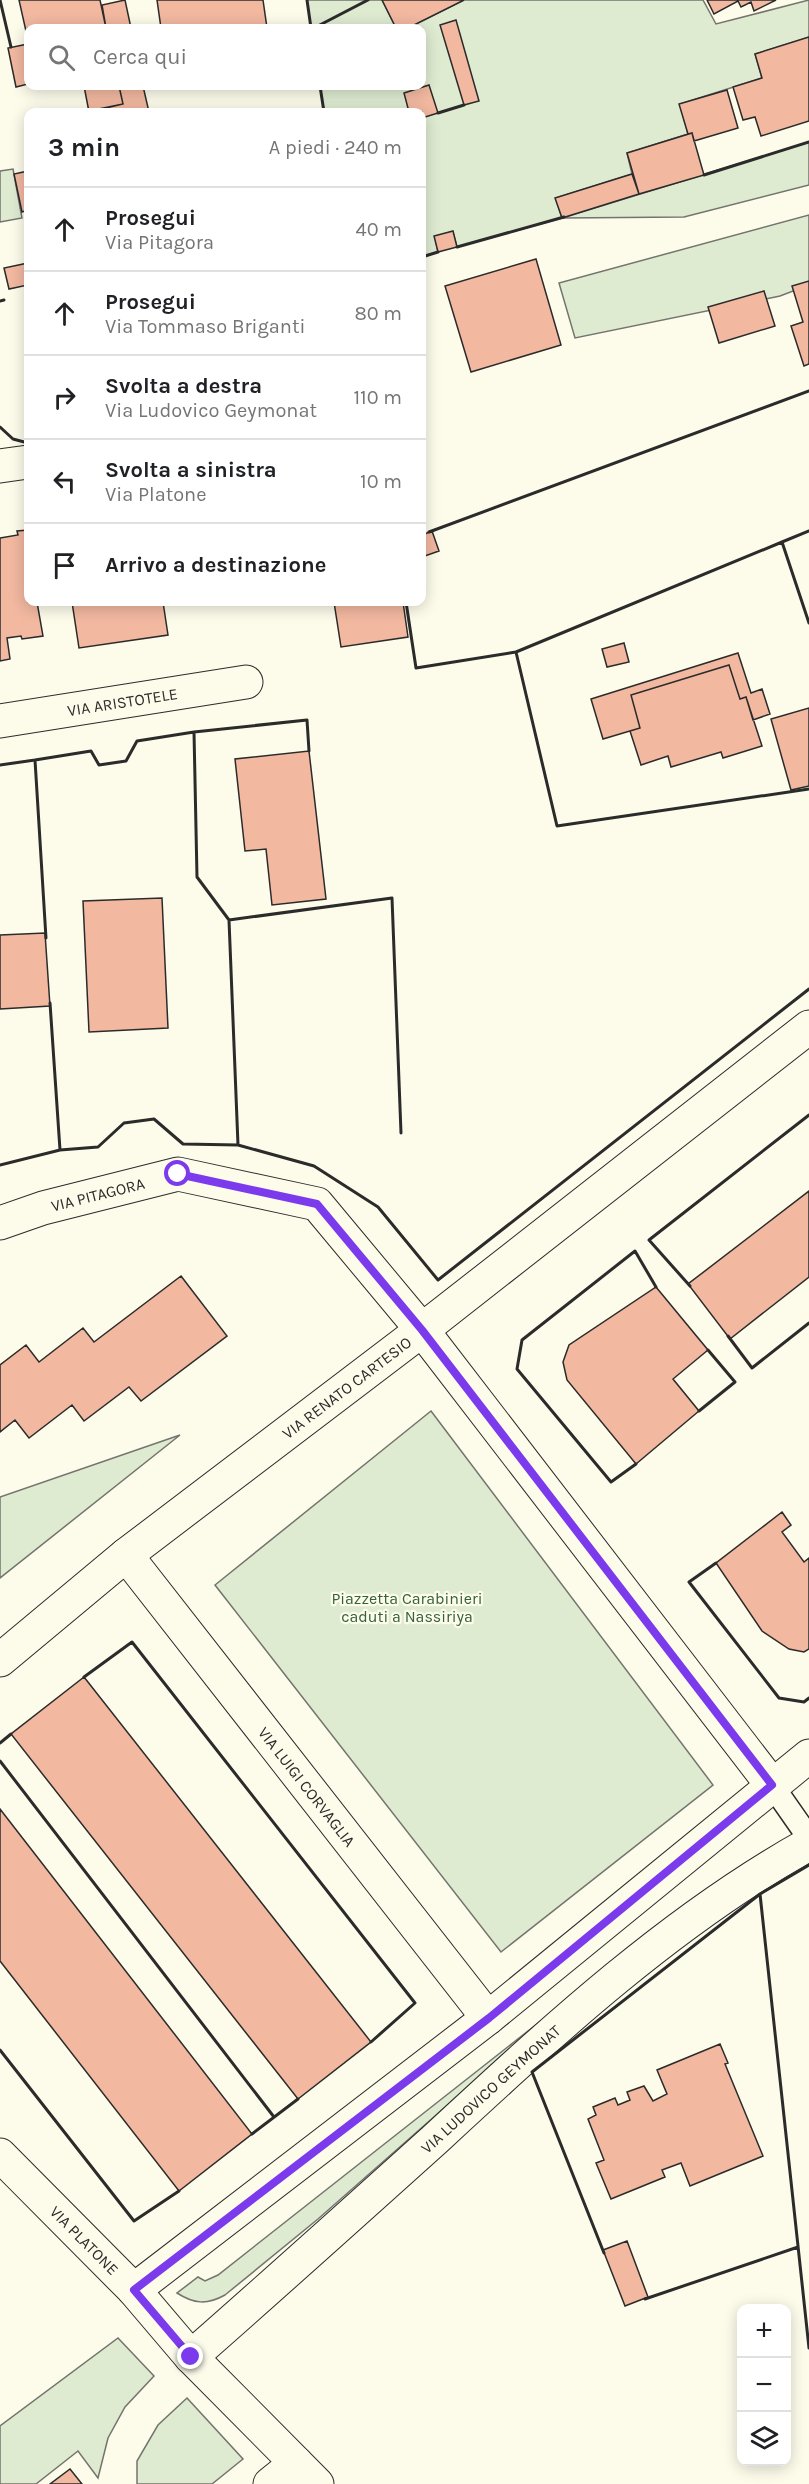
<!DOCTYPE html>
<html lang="it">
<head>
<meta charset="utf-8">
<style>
  :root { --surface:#fff; --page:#f6f6f6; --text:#202124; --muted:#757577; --line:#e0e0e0 }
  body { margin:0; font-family:Karla,sans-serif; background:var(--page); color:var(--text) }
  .controls { position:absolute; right:18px; bottom:18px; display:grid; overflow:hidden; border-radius:12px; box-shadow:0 3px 15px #0003 }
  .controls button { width:54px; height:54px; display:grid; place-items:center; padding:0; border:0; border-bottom:2px solid var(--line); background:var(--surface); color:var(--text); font:30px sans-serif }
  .stop { position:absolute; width:18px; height:18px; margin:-14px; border:4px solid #7c3aed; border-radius:50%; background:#fff }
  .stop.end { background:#7c3aed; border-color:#fff; box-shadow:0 2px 6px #0008 }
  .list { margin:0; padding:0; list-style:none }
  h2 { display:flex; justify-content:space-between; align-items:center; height:78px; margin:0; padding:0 24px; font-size:26px }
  h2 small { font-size:20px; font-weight:400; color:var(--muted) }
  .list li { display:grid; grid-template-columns:39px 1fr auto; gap:18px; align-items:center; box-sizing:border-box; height:84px; padding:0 24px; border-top:2px solid var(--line) }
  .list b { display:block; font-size:22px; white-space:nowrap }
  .list p { margin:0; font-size:20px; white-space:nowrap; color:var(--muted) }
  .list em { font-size:20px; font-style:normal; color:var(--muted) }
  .icon { flex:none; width:33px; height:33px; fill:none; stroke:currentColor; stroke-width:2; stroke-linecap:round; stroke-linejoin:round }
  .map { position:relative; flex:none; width:809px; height:2484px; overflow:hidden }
  .search { position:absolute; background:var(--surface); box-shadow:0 3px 15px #0003; left:24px; top:24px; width:402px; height:66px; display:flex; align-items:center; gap:15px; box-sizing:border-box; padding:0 21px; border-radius:12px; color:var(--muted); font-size:22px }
  .panel { position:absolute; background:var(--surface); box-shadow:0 3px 15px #0003; left:24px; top:108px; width:402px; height:498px; border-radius:12px }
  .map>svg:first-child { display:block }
  .green { fill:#deebd1; stroke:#74746e; stroke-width:1.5 }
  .building { fill:#f2b8a0; stroke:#2b2b2b; stroke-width:1.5 }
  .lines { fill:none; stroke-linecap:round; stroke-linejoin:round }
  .lane-casing { stroke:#2b2b2b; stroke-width:25 }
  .street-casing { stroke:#2b2b2b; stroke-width:35 }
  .lane { stroke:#fdfbea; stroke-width:22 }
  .street { stroke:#fdfbea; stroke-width:33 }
  .wall { stroke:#2b2b2b; stroke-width:3 }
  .route { stroke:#7c3aed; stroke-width:8 }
  .labels { text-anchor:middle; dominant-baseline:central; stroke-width:4.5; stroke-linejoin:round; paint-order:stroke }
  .street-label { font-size:16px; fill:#2b2b2b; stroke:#fdfbea }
  .park-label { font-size:16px; fill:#34623c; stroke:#fdfbea }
</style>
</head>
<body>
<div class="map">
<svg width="809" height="2484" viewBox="0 0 809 2484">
  <rect width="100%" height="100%" fill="#fdfbea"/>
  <path class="green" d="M 307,0 L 382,0 L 396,28 L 311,28 Z
    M 464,0 L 703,0 L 716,24 L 809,0 L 809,37 L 755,54 L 762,78 L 680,104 L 688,134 L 627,153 L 632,174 L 556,198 L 562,218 L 809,142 L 809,185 L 684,217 L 562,218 L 457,247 L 453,232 L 435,236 L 438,252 L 422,257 L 422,112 L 324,112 L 320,86 L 422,86 L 422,28 L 408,28 Z
    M 13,169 L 22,218 L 0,222 L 0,171 Z
    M 809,215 L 809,285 L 780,296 L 575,338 L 559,283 Z
    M 431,1411 L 713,1785 L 501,1952 L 215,1585 Z
    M 180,1435 L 0,1578 L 0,1497 Z
    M 561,2005 L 318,2219 L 225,2295 C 207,2305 194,2304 177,2293 L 198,2277 L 205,2281 L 218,2275 Z
    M 118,2338 L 154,2376 L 125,2407 L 108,2438 L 98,2478 L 78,2451 L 36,2484 L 0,2484 L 0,2426 Z
    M 187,2398 L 243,2459 L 212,2484 L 137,2484 L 137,2461 L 158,2425 Z"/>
  <path class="building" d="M 19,0 L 100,0 L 106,28 L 28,28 L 28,40 Z
    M 125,0 L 131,28 L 106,28 L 102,5 Z
    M 157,0 L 263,0 L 267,28 L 161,28 Z
    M 382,0 L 464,0 L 408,28 L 396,28 Z
    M 707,0 L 776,0 L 754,11 L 751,2 L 741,7 L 738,1 L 714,14 Z
    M 456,20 L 479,101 L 464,105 L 440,25 Z
    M 809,37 L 809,121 L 761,136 L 755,117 L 743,120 L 733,87 L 762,78 L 755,54 Z
    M 28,44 L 28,84 L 16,87 L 8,48 Z
    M 429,85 L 438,113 L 422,118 L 422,112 L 409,112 L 404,93 Z
    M 84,86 L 119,86 L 123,104 L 89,112 Z
    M 119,86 L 143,86 L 149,112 L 84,112 L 123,104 Z
    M 727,90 L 738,128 L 694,141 L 692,133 L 688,134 L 679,104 Z
    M 692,133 L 704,175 L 639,194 L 627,153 Z
    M 28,171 L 28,210 L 22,212 L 14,174 Z
    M 632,174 L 639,194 L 562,218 L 555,198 Z
    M 453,231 L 457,247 L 438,252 L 434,236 Z
    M 536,259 L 561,345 L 471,372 L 445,286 Z
    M 28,263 L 28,285 L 9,289 L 4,268 Z
    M 809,281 L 809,364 L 804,366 L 791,326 L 803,322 L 792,286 Z
    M 764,291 L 775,326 L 719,343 L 708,307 Z
    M 28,530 L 28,602 L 37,602 L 43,636 L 22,639 L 21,636 L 7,638 L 10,659 L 0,661 L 0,538 L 18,535 L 17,531 Z
    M 432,531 L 439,551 L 422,557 L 422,535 Z
    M 72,602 L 163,602 L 168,635 L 79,648 Z
    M 334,602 L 403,602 L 408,637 L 341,647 Z
    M 624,643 L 629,662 L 607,667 L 602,649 Z
    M 738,653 L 751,693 L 762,689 L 770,714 L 753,720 L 746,697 L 740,699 L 729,665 L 631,695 L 640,728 L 603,739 L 591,699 Z
    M 729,665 L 740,699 L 746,697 L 762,746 L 723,758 L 721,752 L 671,767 L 668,756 L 641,765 L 630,731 L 640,728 L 631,695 Z
    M 809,708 L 809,786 L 791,790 L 771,719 Z
    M 309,751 L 326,899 L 272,905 L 266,849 L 245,851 L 235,759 Z
    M 162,898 L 168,1028 L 89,1032 L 83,901 Z
    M 45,933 L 50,1006 L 0,1009 L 0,935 Z
    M 809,1191 L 809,1277 L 730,1339 L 688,1284 Z
    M 181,1276 L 227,1336 L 141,1401 L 129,1387 L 84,1421 L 72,1405 L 29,1438 L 15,1420 L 0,1432 L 0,1365 L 26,1345 L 39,1362 L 83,1328 L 94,1342 Z
    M 656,1287 L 708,1350 L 673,1379 L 699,1411 L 636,1464 L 567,1380 L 563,1362 L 569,1345 Z
    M 782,1512 L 791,1525 L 782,1532 L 804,1562 L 809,1558 L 809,1649 L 804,1652 L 789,1649 L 762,1631 L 716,1563 Z
    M 84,1677 L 371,2042 L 298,2099 L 11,1734 Z
    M 0,1809 L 252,2134 L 179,2191 L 0,1961 Z
    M 720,2044 L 728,2063 L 725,2064 L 763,2156 L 690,2186 L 681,2163 L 662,2170 L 665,2177 L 611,2199 L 596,2163 L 604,2160 L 588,2119 L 596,2115 L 593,2107 L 615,2098 L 618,2105 L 630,2100 L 627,2092 L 644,2086 L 653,2101 L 667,2094 L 657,2070 Z
    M 627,2241 L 648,2297 L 625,2306 L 603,2250 Z
    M 70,2469 L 82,2484 L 50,2484 Z"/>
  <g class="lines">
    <defs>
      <path id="lane" d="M 772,1785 L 809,1838"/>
      <g id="street">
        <path d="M 0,466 L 28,462"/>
        <path id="s1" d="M 0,721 L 246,682"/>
        <path id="s2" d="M 0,1223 L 43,1208 L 178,1174 L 317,1204 L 422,1330 L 772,1785"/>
        <path id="s3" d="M 126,1555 L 488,2018"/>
        <path id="s4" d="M 0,1660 L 126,1555 L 422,1330 L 809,1027"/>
        <path id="s5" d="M 0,2155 L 134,2290 L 191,2357 L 317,2484"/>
        <path d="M 134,2290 L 488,2018 L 809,1756"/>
        <path id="s6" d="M 191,2357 C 272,2286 352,2214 432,2142 C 548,2035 670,1921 809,1844"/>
        <path d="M 270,2484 L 296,2463"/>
      </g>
    </defs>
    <use href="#lane" class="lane-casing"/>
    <use href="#street" class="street-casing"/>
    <use href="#lane" class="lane"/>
    <use href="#street" class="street"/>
    <path class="wall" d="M 0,0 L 11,47
      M 307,0 L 311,28
      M 314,28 L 368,0
      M 320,86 L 324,112
      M 438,113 L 464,105
      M 704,175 L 809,142
      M 457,247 L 564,217
      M 422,257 L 438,252
      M 0,301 L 4,300
      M 0,427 L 13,439 L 28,443
      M 809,531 L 782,542 L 809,623
      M 429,532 L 809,391
      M 406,602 L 416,668 L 516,652 L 557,826 L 809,789
      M 516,652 L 782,542
      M 194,732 L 307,720 L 309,751
      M 0,765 L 35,760
      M 229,920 L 238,1145
      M 46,938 L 35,760 L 91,751 L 99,765 L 126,761 L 137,741 L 194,732 L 197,877 L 229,920 L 392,898 L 401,1133
      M 50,1003 L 60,1150 L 98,1147 L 124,1123 L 154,1119 L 183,1144 L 238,1145 L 314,1166 L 378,1207 L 438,1280 L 809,989
      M 0,1165 L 60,1150
      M 690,1286 L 649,1240 L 809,1115
      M 728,1336 L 752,1368 L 809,1323
      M 699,1411 L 735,1382 L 708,1350
      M 636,1464 L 611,1482 L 517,1369 L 522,1340 L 635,1251 L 656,1287
      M 716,1563 L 689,1582 L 779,1698 L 804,1702 L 809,1698
      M 84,1677 L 132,1642 L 415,2003 L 371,2042
      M 0,1743 L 11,1734
      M 0,1761 L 274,2117
      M 760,1894 L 809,1865
      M 0,2050 L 134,2221 L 179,2191
      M 252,2134 L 298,2099
      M 604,2253 L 532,2072 L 760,1894 L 809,2348
      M 645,2299 L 798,2247"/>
  </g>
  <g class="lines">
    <path class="route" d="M 178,1174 L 317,1204 L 422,1330 L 772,1785 L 489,2018 L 134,2290 L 191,2357"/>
  </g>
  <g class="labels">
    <g class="street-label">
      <text stroke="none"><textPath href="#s1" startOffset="124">VIA ARISTOTELE</textPath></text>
      <text stroke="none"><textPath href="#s2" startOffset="102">VIA PITAGORA</textPath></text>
      <text stroke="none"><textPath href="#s4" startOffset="441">VIA RENATO CARTESIO</textPath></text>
      <text stroke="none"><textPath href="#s3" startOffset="294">VIA LUIGI CORVAGLIA</textPath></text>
      <text stroke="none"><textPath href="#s6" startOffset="402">VIA LUDOVICO GEYMONAT</textPath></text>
      <text stroke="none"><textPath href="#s5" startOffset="120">VIA PLATONE</textPath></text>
    </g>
    <g class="park-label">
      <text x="407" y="1598">Piazzetta Carabinieri<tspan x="407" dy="18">caduti a Nassiriya</tspan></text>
    </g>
  </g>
</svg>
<div class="controls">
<button>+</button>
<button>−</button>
<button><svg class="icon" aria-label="layers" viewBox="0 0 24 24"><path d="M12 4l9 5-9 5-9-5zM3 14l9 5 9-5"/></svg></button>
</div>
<div class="stop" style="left:178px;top:1174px"></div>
<div class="stop end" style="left:191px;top:2357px"></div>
<div class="search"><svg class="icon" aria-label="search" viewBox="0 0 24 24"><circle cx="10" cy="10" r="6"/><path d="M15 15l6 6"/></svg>Cerca qui</div>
<section class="panel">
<h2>3 min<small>A piedi · 240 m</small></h2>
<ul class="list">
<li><svg class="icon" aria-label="ahead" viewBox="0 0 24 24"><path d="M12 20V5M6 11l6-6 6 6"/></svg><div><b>Prosegui</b><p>Via Pitagora</p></div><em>40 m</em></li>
<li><svg class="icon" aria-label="ahead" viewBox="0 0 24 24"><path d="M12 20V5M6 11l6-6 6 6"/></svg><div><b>Prosegui</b><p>Via Tommaso Briganti</p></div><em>80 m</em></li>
<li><svg class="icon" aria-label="right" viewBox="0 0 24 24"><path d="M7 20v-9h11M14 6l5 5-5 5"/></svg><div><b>Svolta a destra</b><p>Via Ludovico Geymonat</p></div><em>110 m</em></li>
<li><svg class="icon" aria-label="left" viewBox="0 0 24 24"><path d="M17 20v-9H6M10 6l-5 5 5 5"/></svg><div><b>Svolta a sinistra</b><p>Via Platone</p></div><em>10 m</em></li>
<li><svg class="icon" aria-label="arrive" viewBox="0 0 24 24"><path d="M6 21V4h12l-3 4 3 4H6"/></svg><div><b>Arrivo a destinazione</b></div></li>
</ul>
</section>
</div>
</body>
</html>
